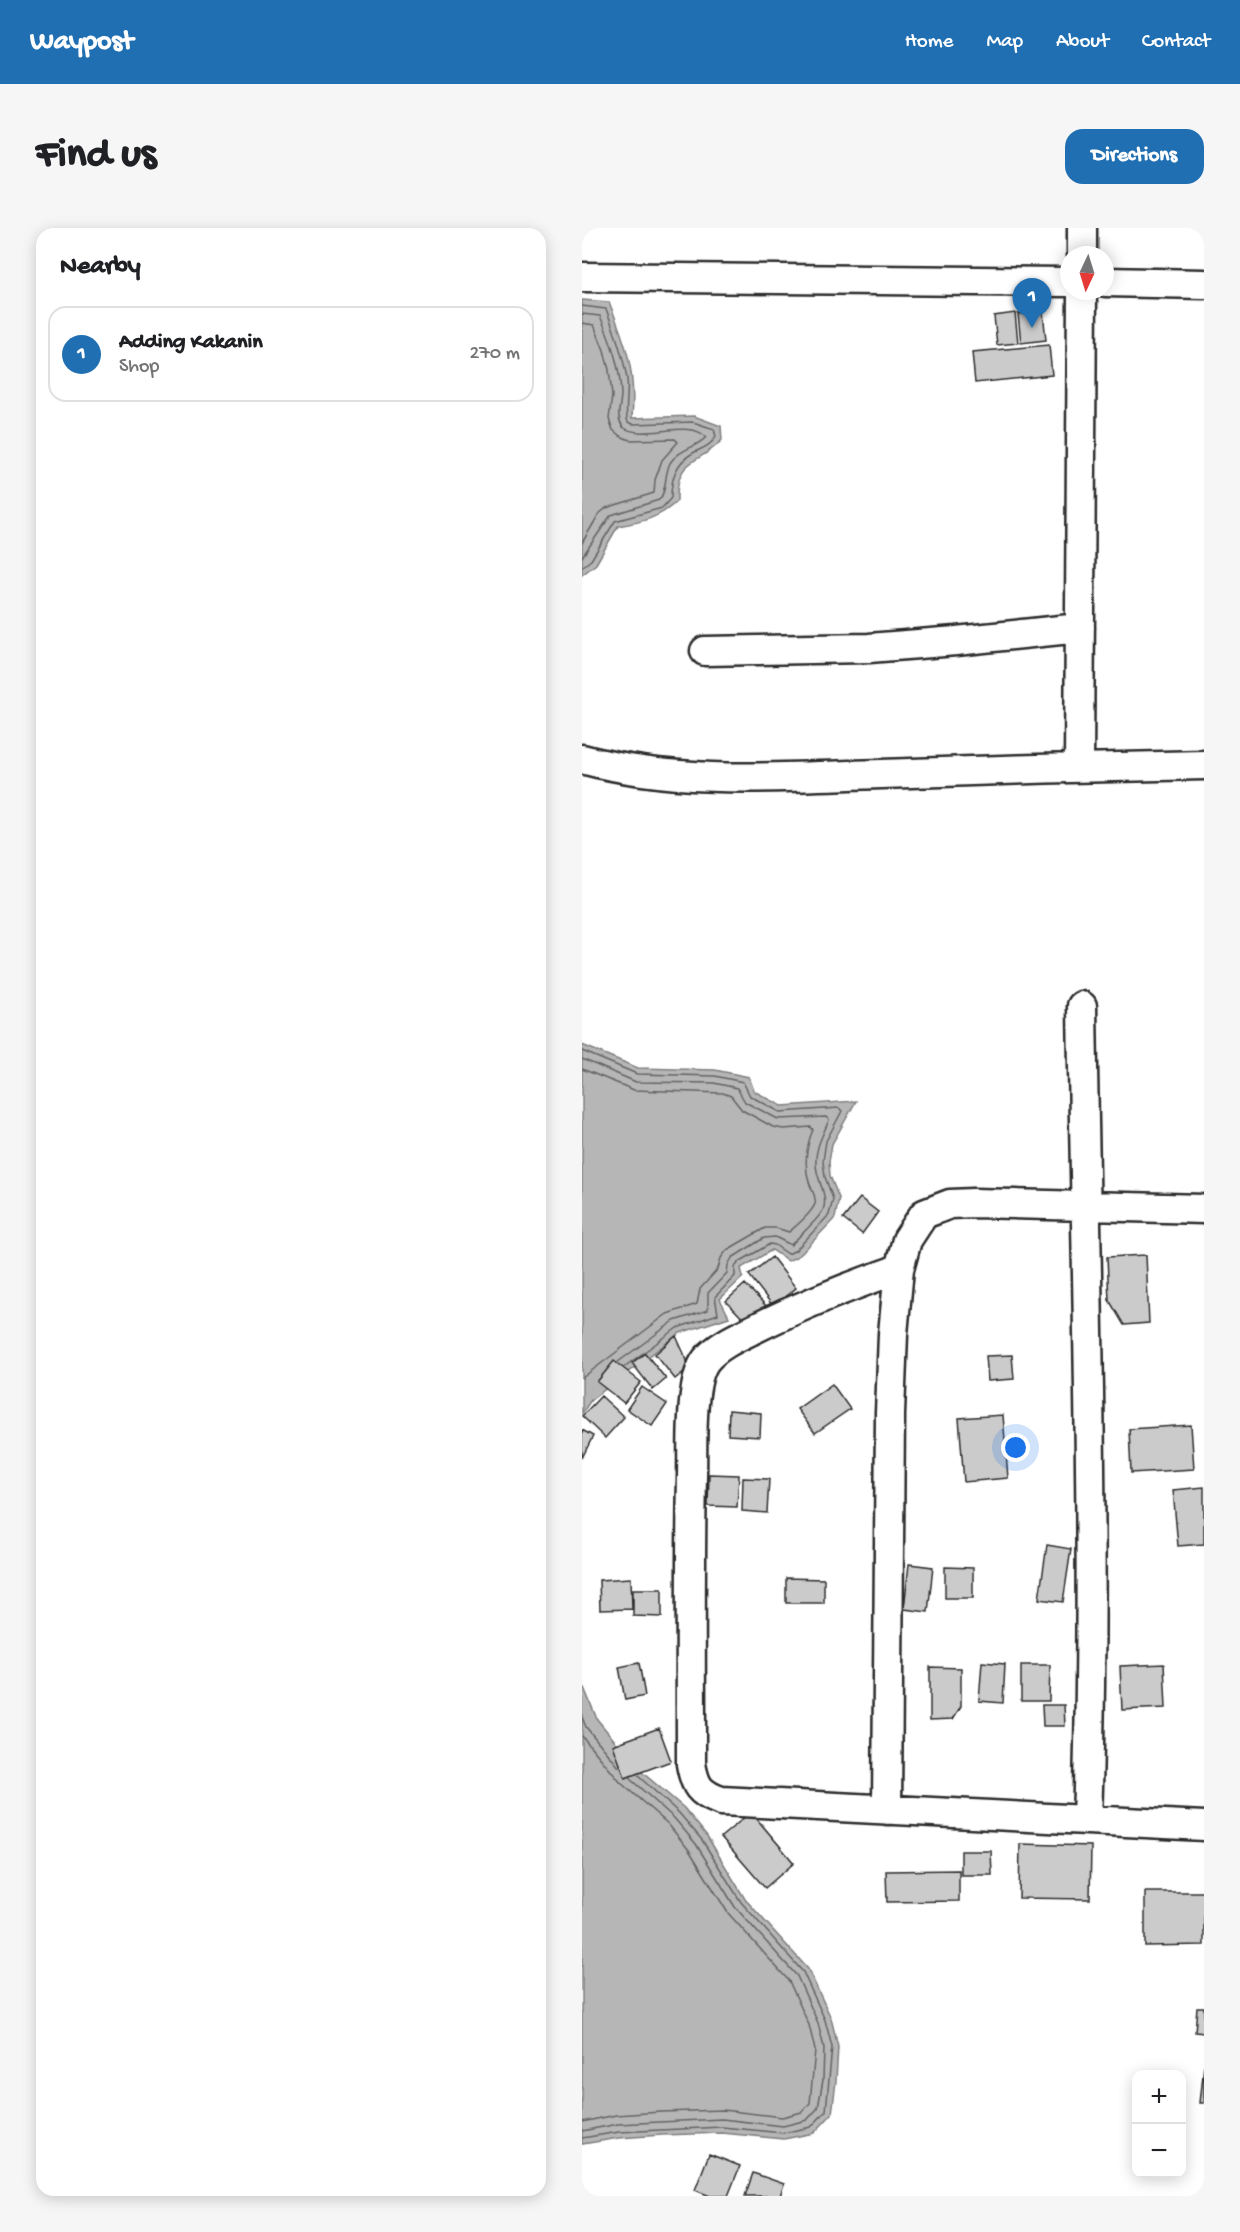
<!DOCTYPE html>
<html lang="en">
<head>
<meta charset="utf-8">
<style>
  :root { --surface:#fff; --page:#f6f6f6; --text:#202124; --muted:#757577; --line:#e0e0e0; --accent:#1f6fb2 }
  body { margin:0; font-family:"Gochi Hand",sans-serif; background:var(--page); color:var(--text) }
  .controls { position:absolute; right:18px; bottom:18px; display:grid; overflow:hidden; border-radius:12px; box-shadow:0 3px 15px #0003 }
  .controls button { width:54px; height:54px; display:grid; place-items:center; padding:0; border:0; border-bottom:2px solid var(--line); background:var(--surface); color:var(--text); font:30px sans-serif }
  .compass { position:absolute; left:478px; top:18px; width:54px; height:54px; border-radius:50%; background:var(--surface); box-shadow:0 3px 15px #0003; rotate:184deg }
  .you { position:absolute; left:434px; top:1220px; width:21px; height:21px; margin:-15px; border:4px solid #fff; border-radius:50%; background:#1a73e8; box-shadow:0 0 0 9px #1a73e833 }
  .badge { display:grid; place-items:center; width:39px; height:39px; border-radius:50%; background:var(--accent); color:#fff; font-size:20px; font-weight:700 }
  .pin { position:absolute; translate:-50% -50px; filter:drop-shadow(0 2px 3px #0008) }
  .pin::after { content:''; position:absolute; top:32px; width:21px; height:18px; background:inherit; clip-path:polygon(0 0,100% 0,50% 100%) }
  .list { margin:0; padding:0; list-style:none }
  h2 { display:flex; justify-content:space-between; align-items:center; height:78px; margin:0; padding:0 24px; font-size:26px }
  h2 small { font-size:20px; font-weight:400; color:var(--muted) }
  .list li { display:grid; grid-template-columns:39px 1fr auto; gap:18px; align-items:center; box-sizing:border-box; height:96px; margin:0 12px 12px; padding:0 12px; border:2px solid var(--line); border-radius:18px }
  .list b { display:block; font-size:22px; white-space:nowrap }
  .list p { margin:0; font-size:20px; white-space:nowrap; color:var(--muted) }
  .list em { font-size:20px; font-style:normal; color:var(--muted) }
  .map { position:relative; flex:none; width:622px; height:1968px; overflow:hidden; border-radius:18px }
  header { display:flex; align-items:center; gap:36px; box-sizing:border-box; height:84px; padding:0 30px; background:var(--accent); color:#fff }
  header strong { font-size:28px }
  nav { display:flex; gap:33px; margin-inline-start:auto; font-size:21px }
  .intro { display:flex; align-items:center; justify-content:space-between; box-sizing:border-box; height:144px; padding:0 36px }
  h1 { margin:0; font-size:42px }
  .button { padding:15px 27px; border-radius:18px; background:var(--accent); color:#fff; font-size:21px; font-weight:700 }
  main { display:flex; gap:36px; padding:0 36px }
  aside { flex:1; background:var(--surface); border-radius:18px; box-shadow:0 3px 15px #0003 }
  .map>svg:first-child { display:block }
  .water { fill:#b6b6b6; stroke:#7e7e7e; stroke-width:1.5 }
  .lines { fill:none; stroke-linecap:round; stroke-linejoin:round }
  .shore { stroke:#636363; stroke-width:1.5 }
  .building { fill:#cbcbcb; stroke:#2b2b2b; stroke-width:1.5 }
  .minor-casing { stroke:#2b2b2b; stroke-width:33 }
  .minor { stroke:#fff; stroke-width:28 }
</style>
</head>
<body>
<header>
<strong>Waypost</strong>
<nav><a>Home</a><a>Map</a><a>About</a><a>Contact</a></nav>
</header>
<div class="intro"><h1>Find us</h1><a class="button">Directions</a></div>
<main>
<aside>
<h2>Nearby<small></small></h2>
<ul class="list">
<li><span class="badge">1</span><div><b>Adding Kakanin</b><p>Shop</p></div><em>270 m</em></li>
</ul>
</aside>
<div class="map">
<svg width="622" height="1968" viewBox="0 0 622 1968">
  <rect width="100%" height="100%" fill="#fff"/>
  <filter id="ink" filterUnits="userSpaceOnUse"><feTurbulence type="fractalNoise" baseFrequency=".0167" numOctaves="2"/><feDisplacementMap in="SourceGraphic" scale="12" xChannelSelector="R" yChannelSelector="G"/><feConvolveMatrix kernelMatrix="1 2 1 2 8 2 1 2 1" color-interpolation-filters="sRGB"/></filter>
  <g filter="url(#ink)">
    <path class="water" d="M 0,72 L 27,74 C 44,116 54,143 50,190 L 112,188 L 139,198 L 140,212 C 116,238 94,228 95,273 C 78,290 60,294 36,298 L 14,336 L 0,347 Z
      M 0,817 L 56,840 L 133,842 L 167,849 L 172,863 L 200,878 L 274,873 L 250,916 L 247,934 L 248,948 L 257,970 L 253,990 L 218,1027 L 206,1033 L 190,1022 L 159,1040 L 161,1049 L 138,1071 L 147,1089 L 98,1105 L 9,1172 L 0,1185 Z
      M 0,1455 L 15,1491 L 55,1540 L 102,1580 L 125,1608 L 163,1671 L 226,1741 L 249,1790 L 256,1819 L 254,1853 L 250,1886 L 232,1905 L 202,1911 L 140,1905 L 80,1907 L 37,1910 L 0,1916 Z"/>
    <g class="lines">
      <path class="shore" d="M 0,78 L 24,81 C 33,104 41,126 45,151 C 47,163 42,185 46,194 L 51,196 L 111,194 L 132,201 L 134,209 C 127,219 120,220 111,225 C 93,235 89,252 89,270 L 80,280 L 33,293 L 9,332 L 0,339
        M 0,86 L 18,88 C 29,112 38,139 39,166 C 39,178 33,188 41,199 C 61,214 107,190 124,209 C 116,219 97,221 88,235 C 82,247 85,264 77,272 L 29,287 L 0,329
        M 0,95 L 12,97 L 22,122 L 27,142 L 30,168 L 27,191 L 31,202 L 38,208 L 48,212 L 93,211 L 96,214 L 80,232 L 73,252 L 72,265 L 24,280 L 17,286 L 0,315
        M 0,823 L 55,846 L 133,848 L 161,854 L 168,868 L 198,884 L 257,880 L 260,883 L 244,913 L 241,933 L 243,949 L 251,971 L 247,987 L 214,1022 L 206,1026 L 193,1017 L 188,1016 L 157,1034 L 153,1039 L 153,1048 L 133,1069 L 136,1086 L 95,1100 L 42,1139
        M 0,831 L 54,854 L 132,855 L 155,860 L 163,874 L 196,891 L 244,889 L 247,892 C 241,907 233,919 234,936 C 234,951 247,968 241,982 C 237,991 217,1008 209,1017 L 193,1009 L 182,1010 L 150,1030 L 146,1037 L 145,1045 L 126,1065 L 126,1082 L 92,1093 L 36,1134
        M 0,841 L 52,862 L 141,865 L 149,868 L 160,882 L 191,899 L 201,901 L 229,899 L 231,902 C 224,917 222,938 227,954 C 229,961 235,969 233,976 C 229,986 215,997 207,1004 L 194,1000 L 183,1000 L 145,1022 L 139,1030 L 136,1041 L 118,1061 L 115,1076 L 85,1086 L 0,1150
        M 0,1489 L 4,1499 L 37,1539
        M 0,1508 L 39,1555 L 86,1596 L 107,1622 L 146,1685 L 207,1753 L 227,1797 L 233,1822 L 228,1875 L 220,1884 L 200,1889 L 141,1882 L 79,1884 L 34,1887 L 0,1894
        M 0,1903 L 36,1896 L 140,1891 L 201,1898 L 225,1892 L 236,1880 L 241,1852 L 242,1820 L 236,1795 L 215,1748 L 153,1679 L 114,1616 L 92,1590 L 47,1550
        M 0,1910 L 37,1904 L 140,1899 L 201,1905 L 229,1899 L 244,1883 L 250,1819 L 243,1792 L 221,1744 L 159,1674 L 120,1612 L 97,1585 L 55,1547"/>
    </g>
    <path class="building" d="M 461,84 L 464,112 L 439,115 L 436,86 Z
      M 433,85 L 436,115 L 415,117 L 412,88 Z
      M 467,117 L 470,147 L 393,155 L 390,124 Z
      M 278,970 L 296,984 L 280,1006 L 261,991 Z
      M 564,1027 L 567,1095 L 542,1097 L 527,1072 L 525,1029 Z
      M 190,1029 L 214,1060 L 191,1078 L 167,1047 Z
      M 163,1056 L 187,1081 L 168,1098 L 144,1073 Z
      M 94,1108 L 108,1139 L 93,1151 L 73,1126 Z
      M 63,1125 L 84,1151 L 71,1162 L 50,1135 Z
      M 430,1127 L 432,1151 L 406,1153 L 404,1128 Z
      M 32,1133 L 59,1154 L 42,1175 L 15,1154 Z
      M 250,1156 L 268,1181 L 233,1205 L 215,1181 Z
      M 60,1159 L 85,1176 L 70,1198 L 45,1181 Z
      M 19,1168 L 42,1189 L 23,1210 L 0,1188 Z
      M 147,1182 L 179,1185 L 178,1209 L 146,1207 Z
      M 421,1187 L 426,1250 L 382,1254 L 377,1190 Z
      M 609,1197 L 612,1241 L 549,1245 L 547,1201 Z
      M 0,1202 L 11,1208 L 0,1230 Z
      M 127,1246 L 157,1247 L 155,1279 L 126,1278 Z
      M 161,1250 L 187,1251 L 185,1285 L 160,1283 Z
      M 622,1259 L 622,1316 L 596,1318 L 591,1262 Z
      M 465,1317 L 489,1321 L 481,1374 L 457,1371 Z
      M 327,1336 L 351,1339 L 346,1384 L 322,1381 Z
      M 363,1339 L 391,1340 L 391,1370 L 363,1370 Z
      M 49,1350 L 50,1381 L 18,1382 L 17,1352 Z
      M 204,1350 L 242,1351 L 242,1375 L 204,1375 Z
      M 51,1361 L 80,1361 L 80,1389 L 51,1388 Z
      M 400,1434 L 423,1436 L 421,1475 L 397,1473 Z
      M 57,1435 L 63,1468 L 43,1472 L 37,1439 Z
      M 582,1436 L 584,1480 L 540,1482 L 538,1438 Z
      M 439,1437 L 468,1437 L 467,1473 L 439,1473 Z
      M 348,1439 L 379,1440 L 379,1478 L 371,1491 L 348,1492 Z
      M 460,1477 L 482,1477 L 483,1498 L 461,1498 Z
      M 77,1500 L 89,1533 L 43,1550 L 31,1517 Z
      M 169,1584 L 212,1635 L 183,1660 L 139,1609 Z
      M 438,1616 L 509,1618 L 508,1671 L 437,1670 Z
      M 379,1623 L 409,1623 L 410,1647 L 379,1647 Z
      M 377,1642 L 377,1673 L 305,1674 L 304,1643 Z
      M 563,1664 L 622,1664 L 622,1717 L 563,1718 Z
      M 615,1779 L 622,1779 L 622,1805 L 613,1804 Z
      M 622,1837 L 622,1875 L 618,1875 Z
      M 127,1926 L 158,1938 L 146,1968 L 128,1968 L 113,1962 Z
      M 171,1945 L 202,1956 L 198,1968 L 163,1968 Z"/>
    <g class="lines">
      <defs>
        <path id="minor" d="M 500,27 L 500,0
          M 0,49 L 487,54
          M 523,54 L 622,56
          M 123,423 L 287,420 L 374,413 L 498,400
          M 0,531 C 96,557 200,549 299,546 C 407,542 514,539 622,537
          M 497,539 L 500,63
          M 500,778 C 504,1049 514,1321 505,1592
          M 317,1041 C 268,1058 220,1077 174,1100 C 158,1108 136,1117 124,1132 C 107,1154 111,1220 110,1248 C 108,1344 109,1440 109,1536 C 113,1558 117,1565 139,1573 L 622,1598
          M 305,1582 L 308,1185 L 311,1106 L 317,1041 L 325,1012 L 342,986 L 368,976 L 391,975 L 622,981"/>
      </defs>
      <use href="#minor" class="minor-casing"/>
      <use href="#minor" class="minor"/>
    </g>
  </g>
</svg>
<div class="controls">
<button>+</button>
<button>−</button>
</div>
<svg class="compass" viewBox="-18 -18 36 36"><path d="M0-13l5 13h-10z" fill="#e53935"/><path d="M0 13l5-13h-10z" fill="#757577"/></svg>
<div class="you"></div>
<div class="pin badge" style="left:450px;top:100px">1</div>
</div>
</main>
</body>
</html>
